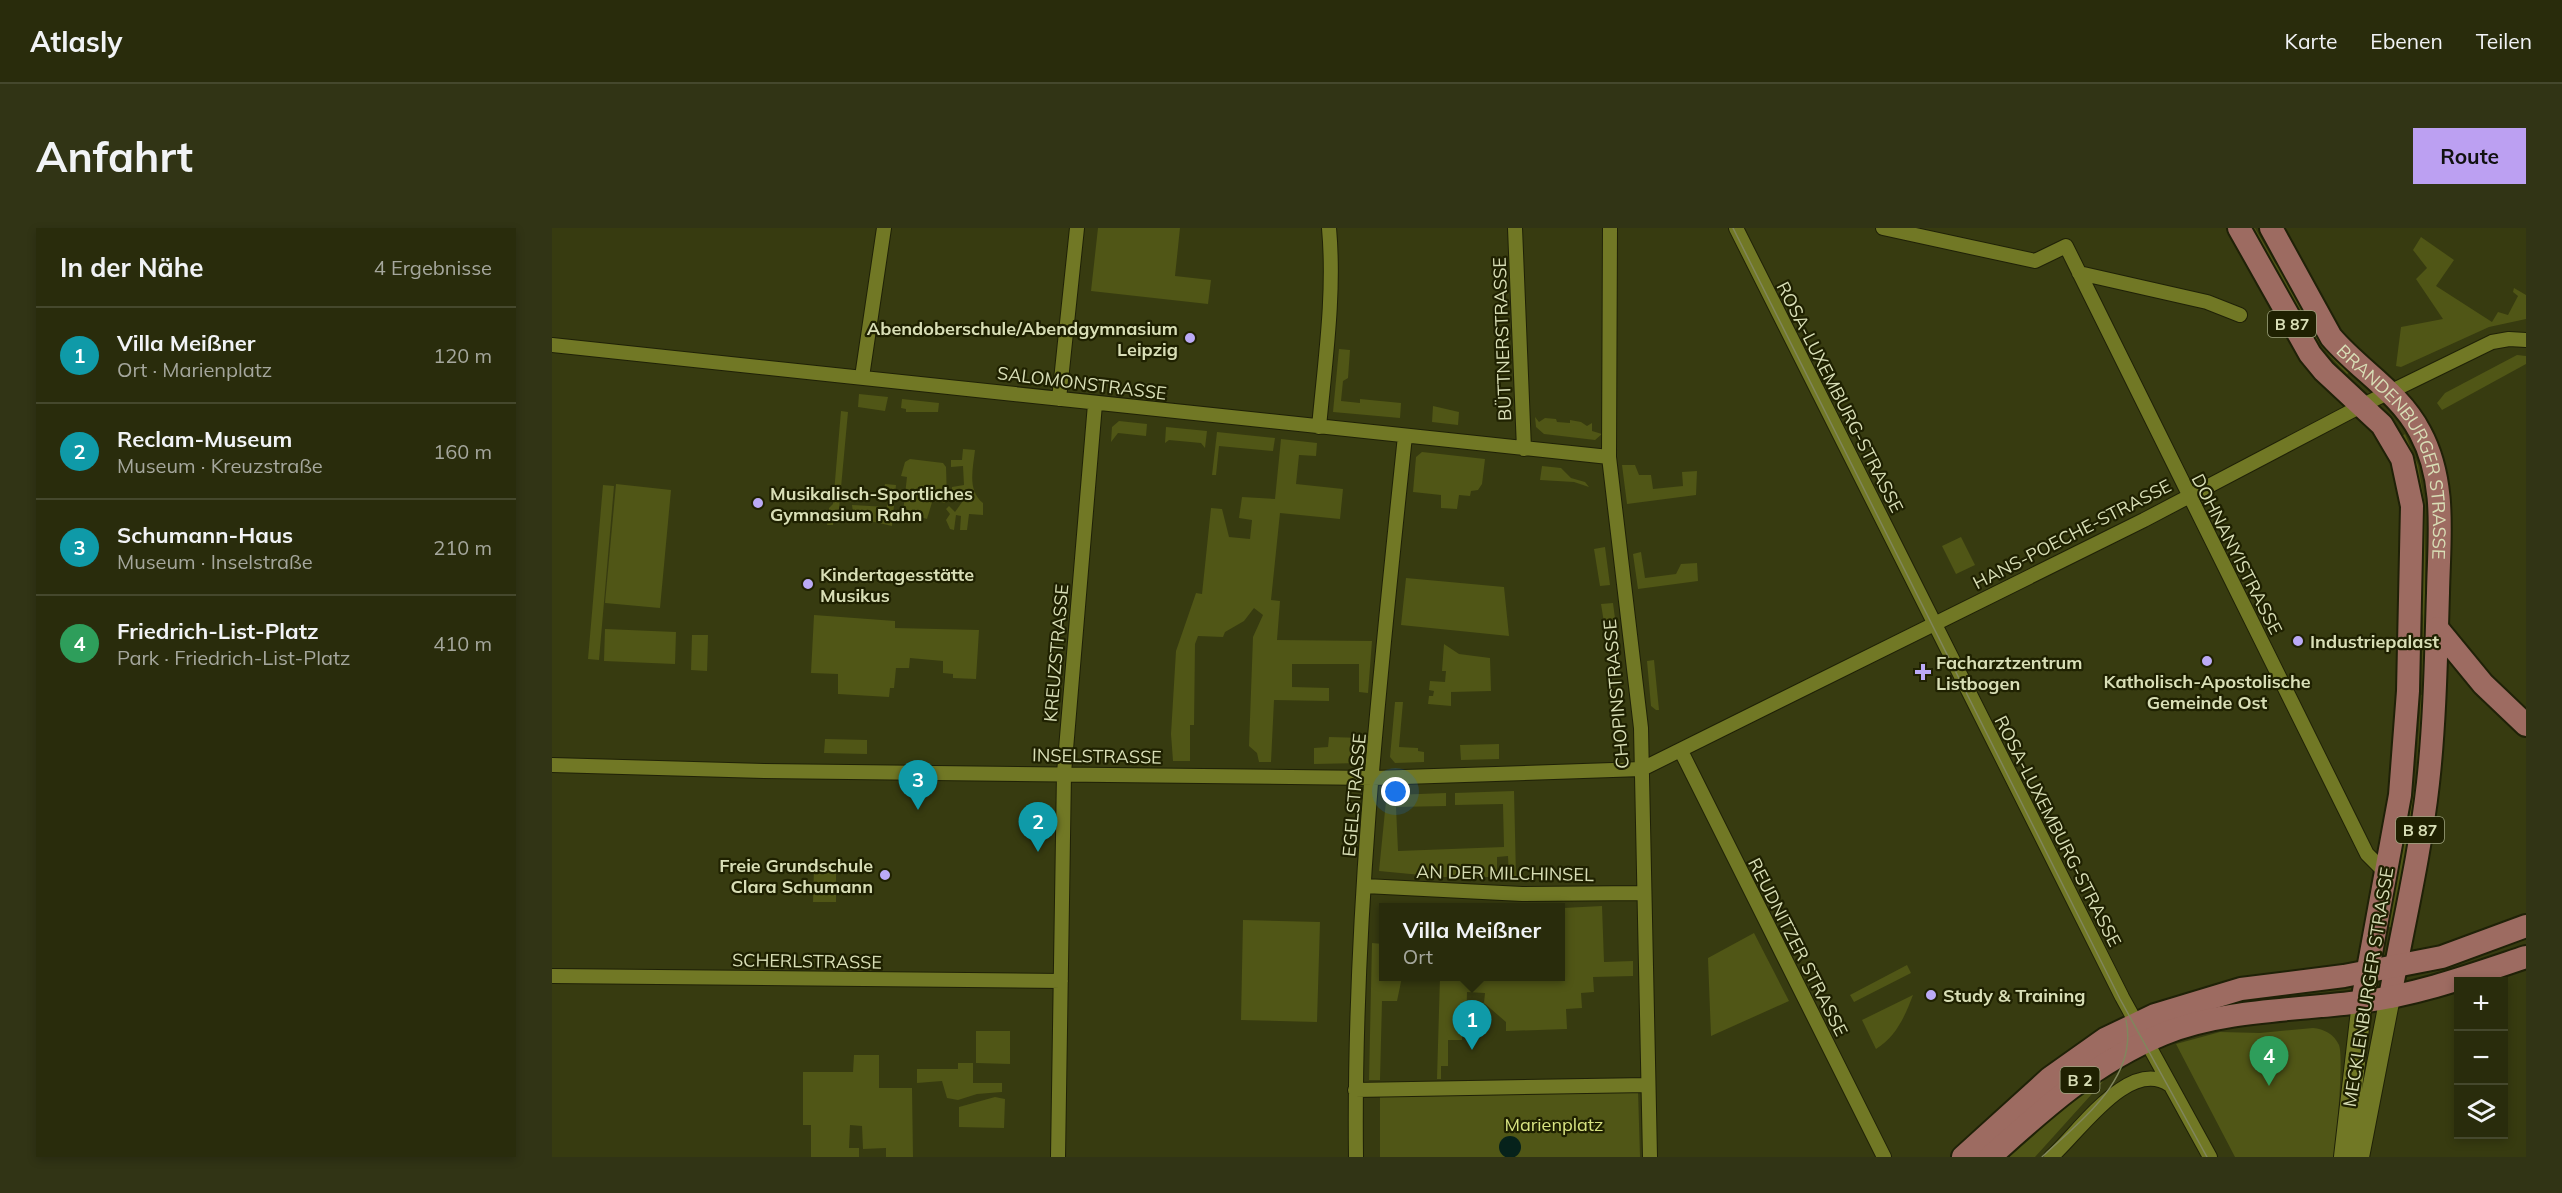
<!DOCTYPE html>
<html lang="de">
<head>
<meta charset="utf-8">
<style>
  :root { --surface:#292c0c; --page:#313415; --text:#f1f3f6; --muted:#a5a79d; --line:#45482d; --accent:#bca0f2 }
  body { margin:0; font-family:Mulish,sans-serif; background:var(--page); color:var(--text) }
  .controls { position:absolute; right:18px; bottom:18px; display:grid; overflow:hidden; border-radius:0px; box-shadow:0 3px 9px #0003 }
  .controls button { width:54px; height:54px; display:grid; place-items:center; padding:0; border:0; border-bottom:2px solid var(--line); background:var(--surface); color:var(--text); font:30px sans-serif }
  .you { position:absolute; left:844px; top:564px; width:21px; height:21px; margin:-15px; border:4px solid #fff; border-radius:50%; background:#1a73e8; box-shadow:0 0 0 9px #1a73e833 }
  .badge { display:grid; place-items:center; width:39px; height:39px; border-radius:50%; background:var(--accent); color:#fff; font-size:20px; font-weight:700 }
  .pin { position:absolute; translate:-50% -50px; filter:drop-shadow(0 2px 3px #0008) }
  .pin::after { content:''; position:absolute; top:32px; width:21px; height:18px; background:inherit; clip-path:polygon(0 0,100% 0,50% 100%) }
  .popup { position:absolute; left:827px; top:675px; width:186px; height:78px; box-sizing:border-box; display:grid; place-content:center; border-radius:0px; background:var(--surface); filter:drop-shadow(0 2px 4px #0005); font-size:20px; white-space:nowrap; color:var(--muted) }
  .popup b { font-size:22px; color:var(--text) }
  .popup::after { content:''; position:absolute; left:50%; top:100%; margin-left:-12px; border:12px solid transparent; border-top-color:var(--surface) }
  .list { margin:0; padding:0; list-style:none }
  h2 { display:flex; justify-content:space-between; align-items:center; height:78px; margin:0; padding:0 24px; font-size:26px }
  h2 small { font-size:20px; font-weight:400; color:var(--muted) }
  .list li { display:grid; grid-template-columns:39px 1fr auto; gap:18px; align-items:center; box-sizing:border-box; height:96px; padding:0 24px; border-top:2px solid var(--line) }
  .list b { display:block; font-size:22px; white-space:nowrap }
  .list p { margin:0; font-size:20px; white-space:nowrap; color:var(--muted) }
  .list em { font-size:20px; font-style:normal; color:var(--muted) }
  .icon { flex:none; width:33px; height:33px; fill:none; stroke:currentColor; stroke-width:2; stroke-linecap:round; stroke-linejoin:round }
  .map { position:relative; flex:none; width:1974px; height:929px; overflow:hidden; border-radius:0px }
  header { display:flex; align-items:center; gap:36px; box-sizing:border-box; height:84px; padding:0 30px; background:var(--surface); border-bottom:2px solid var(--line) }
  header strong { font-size:28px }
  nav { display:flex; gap:33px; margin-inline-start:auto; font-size:21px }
  .intro { display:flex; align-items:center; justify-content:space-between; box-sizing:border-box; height:144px; padding:0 36px }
  h1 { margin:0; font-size:42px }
  .button { padding:15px 27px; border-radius:0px; background:var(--accent); color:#111; font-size:21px; font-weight:700 }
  main { display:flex; gap:36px; padding:0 36px }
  aside { flex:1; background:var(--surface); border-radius:0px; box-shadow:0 3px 9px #0003 }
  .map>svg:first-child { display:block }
  .green { fill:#505616 }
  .water { fill:#06221b }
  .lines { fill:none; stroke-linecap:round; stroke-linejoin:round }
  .street-casing { stroke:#1f2107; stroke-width:16 }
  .secondary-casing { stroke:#1f2107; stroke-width:22 }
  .primary-casing { stroke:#1f2107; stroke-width:26 }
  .street { stroke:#717825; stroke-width:14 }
  .secondary { stroke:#717825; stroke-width:20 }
  .primary { stroke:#9d6b61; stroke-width:22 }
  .tram { stroke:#81865d; stroke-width:1.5 }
  .poi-dot { fill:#bbaaf6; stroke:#1f2101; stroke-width:2 }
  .labels { text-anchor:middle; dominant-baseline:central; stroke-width:4.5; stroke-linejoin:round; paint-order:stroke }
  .shield { fill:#1f2101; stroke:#a0a580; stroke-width:1.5 }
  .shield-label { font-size:16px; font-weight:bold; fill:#d8deb6 }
  .poi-label { font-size:18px; font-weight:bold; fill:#d8deb6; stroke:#1f2101; text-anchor:start }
  .street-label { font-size:18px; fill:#d8deb6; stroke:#1f2101 }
  .park-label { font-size:18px; fill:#d9e482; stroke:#1f2101 }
</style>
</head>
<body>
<header>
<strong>Atlasly</strong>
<nav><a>Karte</a><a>Ebenen</a><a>Teilen</a></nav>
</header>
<div class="intro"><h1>Anfahrt</h1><a class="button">Route</a></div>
<main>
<aside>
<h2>In der Nähe<small>4 Ergebnisse</small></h2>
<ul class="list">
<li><span class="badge" style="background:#0f9aa8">1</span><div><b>Villa Meißner</b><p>Ort · Marienplatz</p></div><em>120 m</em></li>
<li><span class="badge" style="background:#0f9aa8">2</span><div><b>Reclam-Museum</b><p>Museum · Kreuzstraße</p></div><em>160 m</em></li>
<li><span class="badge" style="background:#0f9aa8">3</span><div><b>Schumann-Haus</b><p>Museum · Inselstraße</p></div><em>210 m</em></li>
<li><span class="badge" style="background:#2e9e5b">4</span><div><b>Friedrich-List-Platz</b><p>Park · Friedrich-List-Platz</p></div><em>410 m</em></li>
</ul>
</aside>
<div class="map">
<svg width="1974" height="929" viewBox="0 0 1974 929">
  <rect width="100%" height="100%" fill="#373b10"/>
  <path class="green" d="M 546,0 L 628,0 L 623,48 L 659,52 L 656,76 L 539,63 Z
    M 1696,0 L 1703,0 L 1723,35 L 1739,51 L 1801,142 L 1795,146 C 1753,105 1725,50 1696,0 Z
    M 1869,9 L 1902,32 L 1884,58 L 1940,94 L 1946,84 L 1956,87 L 1966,68 L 1961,64 L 1962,60 L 1974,67 L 1974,91 L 1937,99 L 1849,139 L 1844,138 L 1849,99 L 1891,91 L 1864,51 L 1875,40 L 1861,22 Z
    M 787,121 L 798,122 L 796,150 L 791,153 L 789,173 L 808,175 L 808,171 L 849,175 L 848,190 L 781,184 Z
    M 1965,127 L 1974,128 L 1974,136 L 1890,182 L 1885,175 L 1893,165 Z
    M 307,166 L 336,169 L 333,183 L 306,179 Z
    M 350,171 L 387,175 L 386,184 L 354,184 L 354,181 L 349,180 Z
    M 881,178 L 907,184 L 906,197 L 880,194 Z
    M 289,183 L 296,184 L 287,281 L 283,283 L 281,297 L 275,297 L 277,280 L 281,276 Z
    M 983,189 L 987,194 L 993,190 L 1004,191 L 1005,194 L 1018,195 L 1018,192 L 1029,194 L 1035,198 L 1040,195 L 1040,203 L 1050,206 L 1043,212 L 992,206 L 984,199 Z
    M 567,193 L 595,196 L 594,208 L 566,205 L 559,214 L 560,199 Z
    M 614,199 L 655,203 L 653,220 L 649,215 L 617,212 L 613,215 Z
    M 665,204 L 723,210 L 721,223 L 667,218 L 664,247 L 660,247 Z
    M 1853,206 L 1866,237 L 1873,277 L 1873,369 L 1877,386 L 1875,459 L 1870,458 L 1871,389 L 1866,367 L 1848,210 Z
    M 729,211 L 765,215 L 764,228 L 747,227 L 744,256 L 791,261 L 788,291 L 728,285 L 719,372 L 728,373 L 725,412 L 820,413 L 816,465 L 807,464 L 807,436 L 740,436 L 740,459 L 777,460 L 777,473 L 722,472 L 719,534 L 707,534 L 705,525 L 697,518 L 701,409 L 711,387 L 702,380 L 692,393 L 673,404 L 671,409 L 646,408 L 643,416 L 642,497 L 638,497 L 638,533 L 621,533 L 619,506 L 624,423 L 644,365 L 650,366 L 659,280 L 670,281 L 677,309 L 698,311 L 700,292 L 687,290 L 690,269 L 723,271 Z
    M 411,221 L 423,222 C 421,241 415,262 431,275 L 431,287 L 417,286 L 415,302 L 408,302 L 409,288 L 404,287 L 402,302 L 398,301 L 394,292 L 398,286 L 394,281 L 397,278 L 403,284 L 413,270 L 412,265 L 400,266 L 400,259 L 412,257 L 411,238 L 399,239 L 399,232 L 410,232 Z
    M 870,224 L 933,231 L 930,256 L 926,262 L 919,263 L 918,268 L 907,267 L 905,281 L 889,280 L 889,267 L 861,264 L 864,229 Z
    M 358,231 L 391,235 L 394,239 L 395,271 L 393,275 L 381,271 L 375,291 L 351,284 L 355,249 L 349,248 L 353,234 Z
    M 1070,237 L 1083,237 L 1087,247 L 1099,247 L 1101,261 L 1131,258 L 1130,244 L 1145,243 L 1144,267 L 1075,276 Z
    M 990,238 L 1009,240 L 1019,250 L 1033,254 L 1037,259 L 1022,254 L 988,252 Z
    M 64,256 L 119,262 L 108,380 L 53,375 Z
    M 333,256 L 344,257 L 340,298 L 310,291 L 301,284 L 300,277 L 335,279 L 337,264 L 332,264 Z
    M 51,257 L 62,258 L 47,432 L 36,431 Z
    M 1409,309 L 1423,337 L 1404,346 L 1390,318 Z
    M 1053,319 L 1058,357 L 1048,358 L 1042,321 Z
    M 1089,324 L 1093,350 L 1124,346 L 1129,336 L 1145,335 L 1146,353 L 1086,361 L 1081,326 Z
    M 854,350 L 952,359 L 957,408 L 849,397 Z
    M 1061,375 L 1065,406 L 1054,407 L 1049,376 Z
    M 262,387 L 343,393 L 343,400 L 427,402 L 424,451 L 401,450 L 401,446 L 391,445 L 391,433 L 358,430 L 357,440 L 344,440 L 342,460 L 338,460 L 337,469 L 286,466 L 286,446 L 259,445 Z
    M 53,401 L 124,404 L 123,436 L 52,433 Z
    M 140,407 L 156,407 L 155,443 L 139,442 Z
    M 892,416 L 907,426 L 938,430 L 939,463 L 899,464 L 899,478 L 876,476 L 877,468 L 881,468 L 882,463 L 877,462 L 878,453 L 893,454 L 894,443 L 890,443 Z
    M 1102,432 L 1107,482 L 1104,482 L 1099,478 L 1095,433 Z
    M 1869,467 L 1875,467 L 1870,548 L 1843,699 L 1836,699 L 1864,553 Z
    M 843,474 L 851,474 L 847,519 L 866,520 L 866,523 L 872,524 L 872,534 L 843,535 L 838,529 Z
    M 777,509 L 812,510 L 809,535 L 762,536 L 762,520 L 776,519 Z
    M 273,511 L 315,512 L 315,526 L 272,525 Z
    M 947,516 L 947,531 L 909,532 L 908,517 Z
    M 962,563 L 964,649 L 957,649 L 956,628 L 945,629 L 945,649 L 890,649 L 827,643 L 834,573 L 841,567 L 894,565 L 894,578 L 844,579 L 846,623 L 952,619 L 951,576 L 903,577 L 903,565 Z
    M 262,641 L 284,642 L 284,674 L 261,674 Z
    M 1050,678 L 1052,734 L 1081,733 L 1081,748 L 1041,749 L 1042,764 L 1029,765 L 1030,780 L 1014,781 L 1015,801 L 954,803 L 954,794 L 932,775 L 933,765 L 915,764 L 914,806 L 910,806 L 910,812 L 896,812 L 896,838 L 889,838 L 889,851 L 885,851 L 888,749 L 1008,748 L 1009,726 L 1013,725 L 1011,680 Z
    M 691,692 L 768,694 L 765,794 L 689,792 Z
    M 1202,705 L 1237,773 L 1159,808 L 1156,730 Z
    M 820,715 L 831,716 L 832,748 L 850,749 L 845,773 L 830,773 L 828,852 L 817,852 Z
    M 1355,737 L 1359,745 L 1302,774 L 1298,767 Z
    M 1361,767 C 1353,788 1344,809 1324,821 L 1310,792 Z
    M 1761,800 C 1772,801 1782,806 1787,817 C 1792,831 1784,909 1783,929 L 1683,929 L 1624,816 L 1668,804 L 1708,805 Z
    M 424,803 L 458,803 L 458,836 L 424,835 Z
    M 302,827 L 327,827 L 327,860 L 360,860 L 361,929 L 334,929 L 334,920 L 311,921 L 310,898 L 298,897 L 297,920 L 307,920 L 307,929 L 259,929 L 259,897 L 251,897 L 251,844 L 301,844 Z
    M 406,835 L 421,835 L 421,855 L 450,855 L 450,864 L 425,866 L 406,872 L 395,870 L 390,853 L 365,855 L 365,841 L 406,841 Z
    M 1557,847 L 1483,929 L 1457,929 L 1520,872 Z
    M 1086,862 L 1088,929 L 828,929 L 828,867 Z
    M 443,869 L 453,871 L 452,900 L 407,899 L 407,879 Z"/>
  <path class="water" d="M947 919a11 11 0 1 1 22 0a11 11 0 1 1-22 0Z"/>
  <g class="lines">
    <defs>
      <path id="street" d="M 963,0 L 972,221
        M 1058,0 L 1057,229 L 1089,500 L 1098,929
        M 1184,0 L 1570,769 L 1658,929
        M 1331,0 L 1483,33 L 1514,18 L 1815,626 L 1834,645
        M 1527,45 L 1655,74 L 1688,87
        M 0,117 L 1057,229
        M 310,149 L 332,0
        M 507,171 L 525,0
        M 767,199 C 773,133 783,66 777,0
        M 1129,523 L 1332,929
        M 0,537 L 212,543 L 821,550 L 1090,541 L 1592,292 L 1811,177 L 1940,114 L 1957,111 L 1974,112
        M 813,658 L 970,666 L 1091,665
        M 0,748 L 509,753
        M 803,862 L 1096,857
        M 506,929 L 512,545 L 543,176
        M 804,929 C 801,688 828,447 853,208
        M 1499,929 C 1526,906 1577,828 1618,857"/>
      <path id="secondary" d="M 1792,929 L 1810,774
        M 1807,929 L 1838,769"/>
      <g id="primary">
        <path d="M 1687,0 L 1758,126 L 1772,143 L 1830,197 L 1850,231 L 1860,278 L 1856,463 L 1848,567 L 1810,774"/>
        <path id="s1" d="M 1719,0 L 1779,109 C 1808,143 1847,164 1868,204 C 1895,254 1887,310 1886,365 C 1884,428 1883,492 1876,555 C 1868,627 1851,698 1838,769"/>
        <path d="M 1885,400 L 1931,456 L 1974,497"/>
        <path d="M 1411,929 L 1498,850 L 1553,811 L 1603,787 L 1689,761 L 1792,748 L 1890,729 L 1974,698"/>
        <path d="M 1438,929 C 1491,881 1543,834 1611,806 C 1669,782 1745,782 1808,774 C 1865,767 1920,747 1974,729"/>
      </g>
    </defs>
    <use href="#street" class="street-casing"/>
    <use href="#secondary" class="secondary-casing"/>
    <use href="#primary" class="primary-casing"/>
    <use href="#street" class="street"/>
    <use href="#secondary" class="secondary"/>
    <use href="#primary" class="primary"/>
    <path class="tram" d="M 1181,0 L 1568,771 L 1655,929
      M 1490,929 C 1528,893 1587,850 1574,792"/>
  </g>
  <g class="poi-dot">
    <circle cx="638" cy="110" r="6"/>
    <circle cx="206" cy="275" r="6"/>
    <circle cx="256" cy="356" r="6"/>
    <circle cx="1746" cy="413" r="6"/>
    <circle cx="1655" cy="433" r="6"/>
    <path d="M1368 435h6v6h6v6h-6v6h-6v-6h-6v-6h6z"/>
    <circle cx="333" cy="647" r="6"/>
    <circle cx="1379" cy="767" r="6"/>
  </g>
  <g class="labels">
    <g class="shield">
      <rect x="1716" y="83" width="48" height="26" rx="4.5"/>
      <rect x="1844" y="589" width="48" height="26" rx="4.5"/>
      <rect x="1508.5" y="839" width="39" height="26" rx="4.5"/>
    </g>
    <g class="shield-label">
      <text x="1740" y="96">B 87</text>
      <text x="1868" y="602">B 87</text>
      <text x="1528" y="852">B 2</text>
    </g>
    <g class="poi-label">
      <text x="626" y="100" text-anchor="end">Abendoberschule/Abendgymnasium<tspan x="626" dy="21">Leipzig</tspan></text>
      <text x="218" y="265">Musikalisch-Sportliches<tspan x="218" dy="21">Gymnasium Rahn</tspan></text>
      <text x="268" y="346">Kindertagesstätte<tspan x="268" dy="21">Musikus</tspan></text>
      <text x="1758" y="413">Industriepalast</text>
      <text x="1384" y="434">Facharztzentrum<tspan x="1384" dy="21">Listbogen</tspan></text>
      <text x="1655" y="453" text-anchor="middle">Katholisch-Apostolische<tspan x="1655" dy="21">Gemeinde Ost</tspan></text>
      <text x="321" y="637" text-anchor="end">Freie Grundschule<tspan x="321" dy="21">Clara Schumann</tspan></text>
      <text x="1391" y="767">Study &amp; Training</text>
    </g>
    <g class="street-label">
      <text transform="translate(950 111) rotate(-92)">BÜTTNERSTRASSE</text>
      <text transform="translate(530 155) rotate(7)">SALOMONSTRASSE</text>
      <text transform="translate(1288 169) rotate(63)">ROSA-LUXEMBURG-STRASSE</text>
      <text stroke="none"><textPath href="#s1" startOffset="262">BRANDENBURGER STRASSE</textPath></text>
      <text transform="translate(1520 306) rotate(-27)">HANS-POECHE-STRASSE</text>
      <text transform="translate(1685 326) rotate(63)">DOHNANYISTRASSE</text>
      <text transform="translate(504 425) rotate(-85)">KREUZSTRASSE</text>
      <text transform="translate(1064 466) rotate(-95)">CHOPINSTRASSE</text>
      <text transform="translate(545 528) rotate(1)">INSELSTRASSE</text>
      <text transform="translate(802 567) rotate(-85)">EGELSTRASSE</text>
      <text transform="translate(1506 603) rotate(63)">ROSA-LUXEMBURG-STRASSE</text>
      <text transform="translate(953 645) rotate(1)">AN DER MILCHINSEL</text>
      <text transform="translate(1246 719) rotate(63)">REUDNITZER STRASSE</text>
      <text transform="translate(255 733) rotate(1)">SCHERLSTRASSE</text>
      <text transform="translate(1816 759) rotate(-81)">MECKLENBURGER STRASSE</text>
    </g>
    <g class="park-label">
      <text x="1002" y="896">Marienplatz</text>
    </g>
  </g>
</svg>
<div class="controls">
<button>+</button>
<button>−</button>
<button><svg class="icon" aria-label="layers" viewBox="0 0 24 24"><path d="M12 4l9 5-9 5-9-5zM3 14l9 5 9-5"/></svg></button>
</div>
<div class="you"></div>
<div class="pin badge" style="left:920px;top:822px;background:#0f9aa8">1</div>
<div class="popup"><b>Villa Meißner</b>Ort</div>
<div class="pin badge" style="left:486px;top:624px;background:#0f9aa8">2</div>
<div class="pin badge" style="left:366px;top:582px;background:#0f9aa8">3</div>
<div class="pin badge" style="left:1717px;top:858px;background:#2e9e5b">4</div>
</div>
</main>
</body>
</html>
